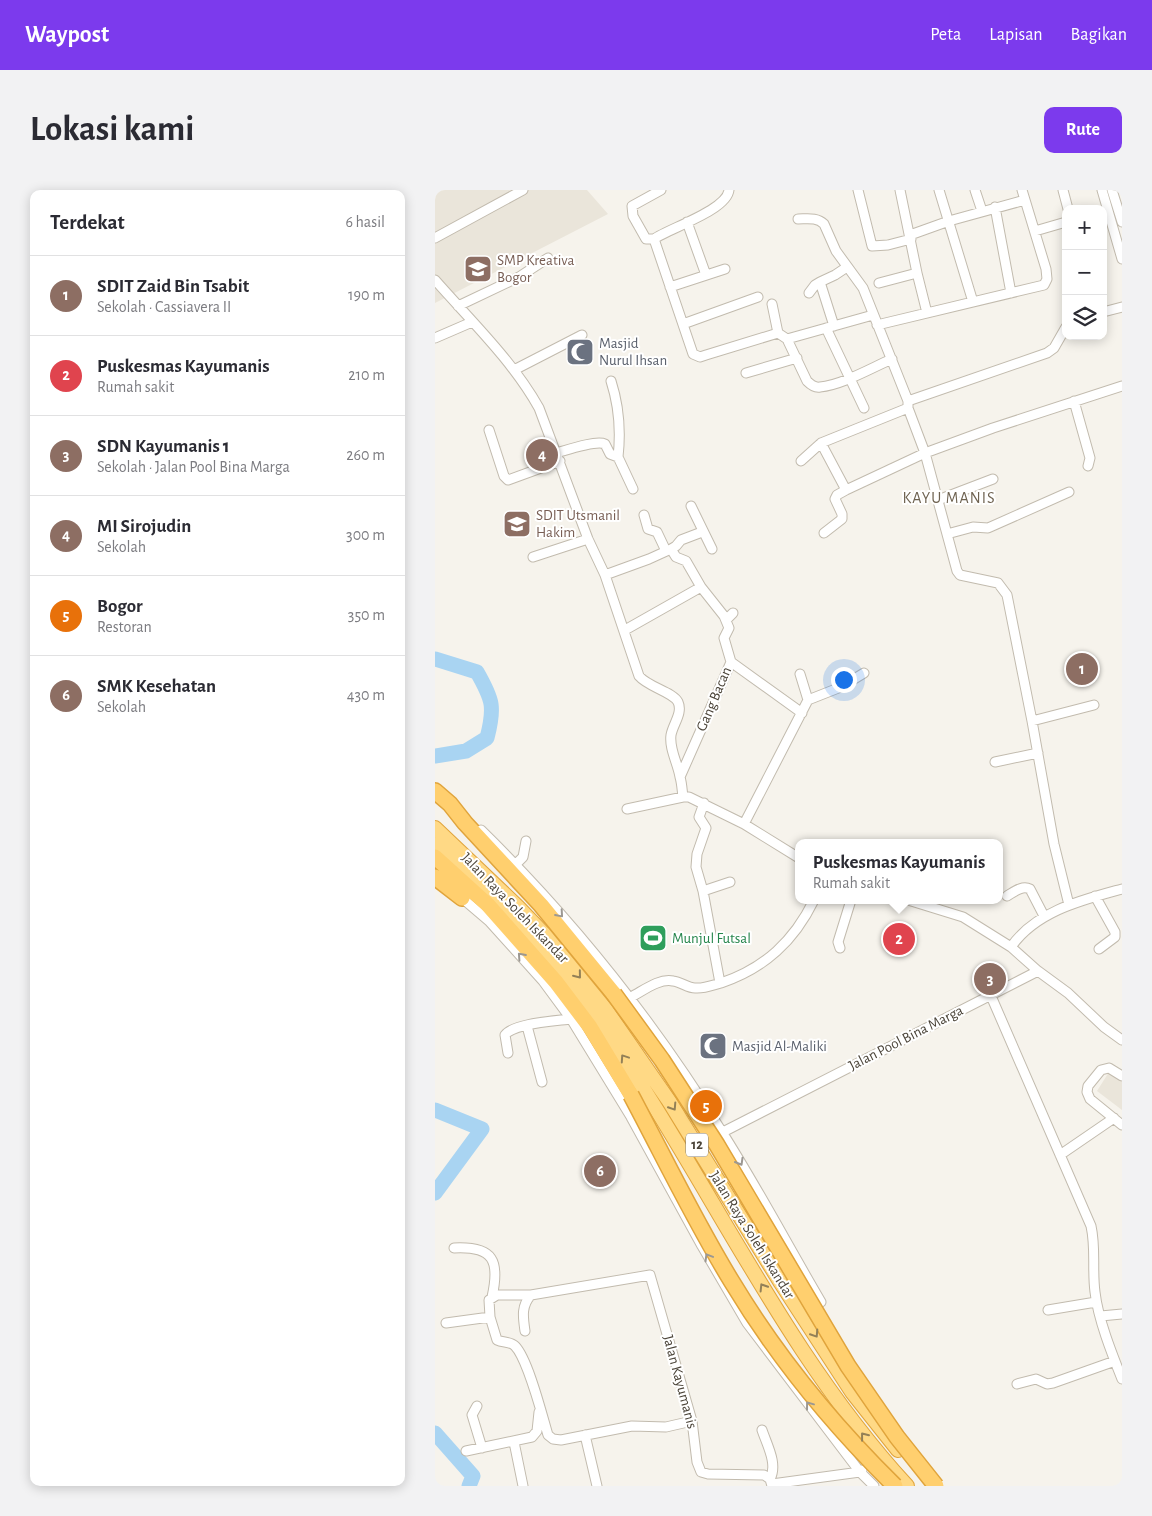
<!DOCTYPE html>
<html lang="id">
<head>
<meta charset="utf-8">
<style>
  :root { --surface:#fff; --page:#f2f2f3; --text:#2b2b33; --muted:#7c7c81; --line:#e1e1e2; --accent:#7c3aed }
  body { margin:0; font-family:"Alegreya Sans",sans-serif; background:var(--page); color:var(--text) }
  .controls { position:absolute; right:15px; top:15px; display:grid; overflow:hidden; border-radius:10px; box-shadow:0 2px 12px #0003 }
  .controls button { width:45px; height:45px; display:grid; place-items:center; padding:0; border:0; border-bottom:1px solid var(--line); background:var(--surface); color:var(--text); font:25px sans-serif }
  .you { position:absolute; left:408px; top:489px; width:18px; height:18px; margin:-12px; border:4px solid #fff; border-radius:50%; background:#1a73e8; box-shadow:0 0 0 8px #1a73e833 }
  .badge { display:grid; place-items:center; width:32px; height:32px; border-radius:50%; background:var(--accent); color:#fff; font-size:16px; font-weight:700 }
  .pin { position:absolute; translate:-50% -50%; border:2px solid #fff; box-shadow:0 1px 5px #0006 }
  .popup { position:absolute; left:360px; top:649px; width:208px; height:65px; box-sizing:border-box; display:grid; place-content:center; border-radius:10px; background:var(--surface); filter:drop-shadow(0 1px 4px #0005); font-size:16px; white-space:nowrap; color:var(--muted) }
  .popup b { font-size:19px; color:var(--text) }
  .popup::after { content:''; position:absolute; left:50%; top:100%; margin-left:-10px; border:10px solid transparent; border-top-color:var(--surface) }
  .list { margin:0; padding:0; list-style:none }
  h2 { display:flex; justify-content:space-between; align-items:center; height:65px; margin:0; padding:0 20px; font-size:21px }
  h2 small { font-size:16px; font-weight:400; color:var(--muted) }
  .list li { display:grid; grid-template-columns:32px 1fr auto; gap:15px; align-items:center; box-sizing:border-box; height:80px; padding:0 20px; border-top:1px solid var(--line) }
  .list b { display:block; font-size:19px; white-space:nowrap }
  .list p { margin:0; font-size:16px; white-space:nowrap; color:var(--muted) }
  .list em { font-size:16px; font-style:normal; color:var(--muted) }
  .icon { flex:none; width:28px; height:28px; fill:none; stroke:currentColor; stroke-width:2; stroke-linecap:round; stroke-linejoin:round }
  .map { position:relative; flex:none; width:687px; height:1296px; overflow:hidden; border-radius:10px }
  header { display:flex; align-items:center; gap:30px; box-sizing:border-box; height:70px; padding:0 25px; background:var(--accent); color:#fff }
  header strong { font-size:24px }
  nav { display:flex; gap:28px; margin-inline-start:auto; font-size:18px }
  .intro { display:flex; align-items:center; justify-content:space-between; box-sizing:border-box; height:120px; padding:0 30px }
  h1 { margin:0; font-size:35px }
  .button { padding:12px 22px; border-radius:10px; background:var(--accent); color:#fff; font-size:18px; font-weight:700 }
  main { display:flex; gap:30px; padding:0 30px }
  aside { flex:1; background:var(--surface); border-radius:10px; box-shadow:0 2px 12px #0003 }
  .map>svg:first-child { display:block }
  .residential { fill:#eae5da }
  .lines { fill:none; stroke-linecap:round; stroke-linejoin:round }
  .river { stroke:#a9d4f2; stroke-width:15 }
  .minor-casing { stroke:#c2bbae; stroke-width:11 }
  .trunk-casing { stroke:#e0a43c; stroke-width:16 }
  .motorway-casing { stroke:#e0a43c; stroke-width:18 }
  .minor { stroke:#fff; stroke-width:9 }
  .trunk { stroke:#ffd985; stroke-width:14 }
  .motorway { stroke:#ffcf6e; stroke-width:15 }
  .motorway-bridge-casing { stroke:#e0a43c; stroke-width:18; stroke-linecap:butt }
  .motorway-bridge { stroke:#ffcf6e; stroke-width:15 }
  .oneway { stroke:#9c9892 }
  .oneway2 { stroke:#938057 }
  .labels { text-anchor:middle; dominant-baseline:central; stroke-width:4; stroke-linejoin:round; paint-order:stroke }
  .shield { fill:#fff; stroke:#817c74; stroke-width:1 }
  .shield-label { font-size:14px; font-weight:bold; fill:#4b4439 }
  .education-label { font-size:15px; fill:#785e54; stroke:#fff; text-anchor:start }
  .worship-label { font-size:15px; fill:#5b616d; stroke:#fff; text-anchor:start }
  .street-label { font-size:15px; fill:#4b4439; stroke:#fff }
  .leisure-label { font-size:15px; fill:#27864d; stroke:#fff; text-anchor:start }
  .neighbourhood-label { font-size:16px; letter-spacing:1px; fill:#6e6250; stroke:#fff }
</style>
</head>
<body>
<header>
<strong>Waypost</strong>
<nav><a>Peta</a><a>Lapisan</a><a>Bagikan</a></nav>
</header>
<div class="intro"><h1>Lokasi kami</h1><a class="button">Rute</a></div>
<main>
<aside>
<h2>Terdekat<small>6 hasil</small></h2>
<ul class="list">
<li><span class="badge" style="background:#8d6e63">1</span><div><b>SDIT Zaid Bin Tsabit</b><p>Sekolah · Cassiavera II</p></div><em>190 m</em></li>
<li><span class="badge" style="background:#e0444e">2</span><div><b>Puskesmas Kayumanis</b><p>Rumah sakit</p></div><em>210 m</em></li>
<li><span class="badge" style="background:#8d6e63">3</span><div><b>SDN Kayumanis 1</b><p>Sekolah · Jalan Pool Bina Marga</p></div><em>260 m</em></li>
<li><span class="badge" style="background:#8d6e63">4</span><div><b>MI Sirojudin</b><p>Sekolah</p></div><em>300 m</em></li>
<li><span class="badge" style="background:#e8710a">5</span><div><b>Bogor</b><p>Restoran</p></div><em>350 m</em></li>
<li><span class="badge" style="background:#8d6e63">6</span><div><b>SMK Kesehatan</b><p>Sekolah</p></div><em>430 m</em></li>
</ul>
</aside>
<div class="map">
<svg width="687" height="1296" viewBox="0 0 687 1296">
  <rect width="100%" height="100%" fill="#f6f3ec"/>
  <path class="residential" d="M 0,0 L 152,0 L 173,24 L 0,113 Z
    M 674,882 L 687,892 L 687,920 L 662,901 Z"/>
  <g class="lines">
    <path class="river" d="M 0,469 L 42,482 C 58,510 60,517 52,548 L 31,561 L 0,566
      M 0,920 L 47,939 L 0,1003
      M 0,1243 L 38,1286 L 34,1296"/>
    <defs>
      <path id="minor" d="M 226,0 L 197,16 L 198,26 L 211,49 L 219,49 L 258,164 L 265,167 L 271,165 L 343,143
        M 423,0 L 437,56 L 453,55 L 476,49
        M 465,0 L 482,83 L 492,123
        M 504,0 L 538,112
        M 540,0 L 547,21
        M 628,0 L 633,19
        M 667,0 L 687,69
        M 677,0 L 687,32
        M 560,17 L 576,103
        M 363,29 C 372,29 382,27 389,34 L 401,61 L 428,98 L 473,211 L 473,218 L 490,263 L 522,381 L 525,385 L 563,393 L 572,405 L 597,531 L 619,654 L 634,715
        M 252,32 L 271,85
        M 600,41 L 631,32
        M 475,45 L 514,31 L 590,10
        M 0,48 L 88,0
        M 219,49 C 235,38 292,20 294,0
        M 0,90 C 36,131 77,170 104,218 L 153,349 L 170,385 L 204,486 C 213,497 238,502 243,512 C 248,523 238,534 236,545 C 234,559 243,574 245,587 C 247,594 247,600 248,607
        M 444,93 L 482,83
        M 235,97 L 290,79
        M 374,103 L 380,95 L 385,92
        M 337,114 L 343,143 L 352,149 L 438,125
        M 23,116 L 84,87 L 113,68
        M 668,122 L 687,117
        M 248,134 L 323,107
        M 442,135 L 609,95 L 612,89 L 611,79 L 587,0
        M 399,136 L 385,92 L 400,85 L 412,77
        M 391,138 L 429,218
        M 0,148 L 37,132
        M 352,149 L 372,191 C 376,195 380,198 385,197 C 407,195 436,178 457,169
        M 79,180 L 147,145
        M 311,183 L 362,168
        M 176,191 C 184,216 186,241 183,267
        M 473,211 L 612,163 L 619,158 L 631,137
        M 639,211 L 655,268 L 653,276
        M 473,218 L 386,253 L 411,300 L 490,263 L 558,238 L 687,196
        M 54,240 L 69,286 L 73,290 L 125,271
        M 121,263 C 132,260 161,250 170,254 L 175,264 L 183,267 L 198,299
        M 366,271 L 386,253
        M 503,310 L 558,289
        M 256,316 L 277,359
        M 209,325 L 213,339 L 222,342 L 231,361
        M 389,343 L 407,329 L 407,324 L 400,309 L 402,305 L 411,300
        M 512,344 L 538,337 L 553,338 L 634,302
        M 236,359 L 241,356 L 246,350 L 267,342
        M 98,367 L 153,349
        M 170,385 L 214,369 L 236,359 L 241,367 L 251,371 L 266,397
        M 291,430 L 298,423
        M 190,440 L 266,397 L 289,426 L 294,438 L 289,448 L 296,472 L 245,587
        M 296,472 L 367,523
        M 365,484 L 373,510
        M 597,531 L 659,515
        M 560,572 L 603,563
        M 269,613 L 264,627 L 271,638 L 262,664 L 261,677 L 268,701 L 285,793
        M 192,619 L 248,607 L 254,607 L 309,634 L 364,668
        M 309,634 L 373,510 L 406,497 L 429,483
        M 46,640 C 138,730 219,832 287,942 C 322,997 353,1056 386,1112 L 374,1117
        M 81,674 L 88,667 L 91,651
        M 687,699 C 647,710 601,721 576,757 L 603,781 L 633,803 L 669,837 L 687,850
        M 268,701 L 295,692
        M 572,706 C 579,702 587,695 595,699 L 609,726
        M 660,706 L 680,742 L 680,747 L 664,759
        M 27,708 L 54,731 L 108,791 L 136,829 L 196,927 L 267,1056 L 312,1133 L 425,1282 L 439,1296
        M 473,710 L 528,727 L 576,757
        M 405,758 L 403,752 L 416,710
        M 556,806 L 656,1036 C 661,1058 657,1080 660,1102 C 663,1129 677,1164 687,1189
        M 196,807 C 208,801 224,788 238,791 C 246,792 253,798 260,798 C 269,799 278,795 286,793 C 330,778 359,751 379,710
        M 92,836 L 107,892
        M 73,863 L 70,845 C 79,833 121,831 136,829
        M 687,886 L 674,878 L 666,880 L 653,896 L 652,902 L 655,909 L 687,935
        M 258,956 L 288,942 L 603,781
        M 625,965 L 679,928
        M 19,1058 C 59,1056 65,1071 57,1107
        M 613,1120 L 661,1112
        M 666,1126 L 687,1124
        M 11,1133 L 55,1127
        M 90,1141 C 88,1127 86,1116 96,1105
        M 582,1194 L 601,1189 L 612,1194 L 618,1193 L 680,1171
        M 42,1216 L 37,1225 L 47,1258
        M 257,1231 L 231,1237 L 197,1236 L 126,1250 L 118,1249 L 113,1245 C 107,1225 93,1169 80,1156 C 75,1151 68,1153 62,1150 L 55,1127 L 54,1110 L 62,1105 L 96,1105 L 215,1085 L 257,1231 L 262,1272 L 266,1282 L 273,1284 L 329,1285 L 335,1289 L 337,1296
        M 327,1240 C 332,1255 343,1274 335,1289
        M 150,1245 L 162,1296
        M 79,1252 L 88,1296
        M 31,1261 L 97,1247 L 102,1241 L 104,1222
        M 337,1294 L 425,1282 L 427,1280"/>
      <path id="trunk" d="M 0,638 L 83,717 L 108,743 L 171,820 L 234,911 L 346,1093 L 417,1202 L 463,1260
        M 0,655 C 47,699 92,744 133,794 C 143,807 154,819 164,832 C 271,983 345,1158 472,1296"/>
      <path id="motorway" d="M 0,601 L 15,614 L 30,633 L 106,715 L 179,804
        M 0,667 L 53,715 L 121,792 L 155,837 L 196,905
        M 0,687 L 27,708"/>
    </defs>
    <use href="#minor" class="minor-casing"/>
    <use href="#trunk" class="trunk-casing"/>
    <use href="#motorway" class="motorway-casing"/>
    <use href="#minor" class="minor"/>
    <use href="#trunk" class="trunk"/>
    <use href="#motorway" class="motorway"/>
    <defs>
      <path id="motorway-bridge" d="M 179,804 L 227,870 L 282,955 L 413,1176 L 462,1247 L 501,1296
        M 196,905 C 229,967 260,1032 297,1092 C 341,1165 399,1236 460,1296"/>
    </defs>
    <use href="#motorway-bridge" class="motorway-bridge-casing"/>
    <use href="#motorway-bridge" class="motorway-bridge"/>
  </g>
  <defs><path id="oneway-chevron" d="M-2-3.5L2.5 0L-2 3.5" fill="none" stroke-width="1.6" stroke-linecap="round" stroke-linejoin="round" transform="scale(1.25)"/></defs>
  <g class="oneway">
    <use href="#oneway-chevron" transform="translate(125 724) rotate(49)"/>
    <use href="#oneway-chevron" transform="translate(86 766) rotate(-132)"/>
    <use href="#oneway-chevron" transform="translate(305 972) rotate(60)"/>
    <use href="#oneway-chevron" transform="translate(273 1067) rotate(-121)"/>
    <use href="#oneway-chevron" transform="translate(374 1215) rotate(-127)"/>
  </g>
  <g class="oneway2">
    <use href="#oneway-chevron" transform="translate(143 785) rotate(51)"/>
    <use href="#oneway-chevron" transform="translate(189 868) rotate(-124)"/>
    <use href="#oneway-chevron" transform="translate(238 917) rotate(57)"/>
    <use href="#oneway-chevron" transform="translate(328 1097) rotate(-122)"/>
    <use href="#oneway-chevron" transform="translate(380 1144) rotate(57)"/>
    <use href="#oneway-chevron" transform="translate(429 1246) rotate(-128)"/>
  </g>
  <defs>
    <symbol id="school-square" viewBox="-11 -11 22 22"><rect x="-9" y="-9" width="18" height="18" rx="4" fill="#8d6e63" stroke="#fff"/><path d="M0-5L7-2L0 1L-7-2ZM-4 1L0 2.5L4 1V4Q0 6-4 4Z" fill="#fff"/></symbol>
    <symbol id="mosque-square" viewBox="-11 -11 22 22"><rect x="-9" y="-9" width="18" height="18" rx="4" fill="#6b7280" stroke="#fff"/><path d="M3.5-4.9A6 6 0 1 0 3.5 4.9A5 5 0 1 1 3.5-4.9Z" fill="#fff"/></symbol>
    <symbol id="stadium-square" viewBox="-11 -11 22 22"><rect x="-9" y="-9" width="18" height="18" rx="4" fill="#2e9e5b" stroke="#fff"/><path d="M0-5a6.5 5 0 1 0 0 10a6.5 5 0 1 0 0-10ZM-3.5-1.8h7v3.6h-7Z" fill="#fff"/></symbol>
  </defs>
  <g fill-rule="evenodd">
    <use href="#school-square" x="27" y="63" width="32" height="32"/>
    <use href="#mosque-square" x="129" y="146" width="32" height="32"/>
    <use href="#school-square" x="66" y="318" width="32" height="32"/>
    <use href="#stadium-square" x="202" y="732" width="32" height="32"/>
    <use href="#mosque-square" x="262" y="840" width="32" height="32"/>
  </g>
  <g class="labels">
    <rect class="shield" x="251" y="943.5" width="22" height="23" rx="4"/>
    <g class="shield-label">
      <text x="262" y="955">12</text>
    </g>
    <g class="education-label">
      <text x="62" y="70">SMP Kreativa<tspan x="62" dy="17">Bogor</tspan></text>
      <text x="101" y="325">SDIT Utsmanil<tspan x="101" dy="17">Hakim</tspan></text>
    </g>
    <g class="worship-label">
      <text x="164" y="153">Masjid<tspan x="164" dy="17">Nurul Ihsan</tspan></text>
      <text x="297" y="856">Masjid Al-Maliki</text>
    </g>
    <g class="street-label">
      <text transform="translate(279 509) rotate(-67)">Gang Bacan</text>
      <text transform="translate(80 718) rotate(46)">Jalan Raya Soleh Iskandar</text>
      <text transform="translate(471 848) rotate(-27)">Jalan Pool Bina Marga</text>
      <text transform="translate(317 1045) rotate(58)">Jalan Raya Soleh Iskandar</text>
      <text transform="translate(245 1192) rotate(75)">Jalan Kayumanis</text>
    </g>
    <g class="leisure-label">
      <text x="237" y="748">Munjul Futsal</text>
    </g>
    <g class="neighbourhood-label">
      <text x="514" y="308">KAYU MANIS</text>
    </g>
  </g>
</svg>
<div class="controls">
<button>+</button>
<button>−</button>
<button><svg class="icon" aria-label="layers" viewBox="0 0 24 24"><path d="M12 4l9 5-9 5-9-5zM3 14l9 5 9-5"/></svg></button>
</div>
<div class="you"></div>
<div class="pin badge" style="left:647px;top:479px;background:#8d6e63">1</div>
<div class="pin badge" style="left:464px;top:749px;background:#e0444e">2</div>
<div class="popup"><b>Puskesmas Kayumanis</b>Rumah sakit</div>
<div class="pin badge" style="left:555px;top:789px;background:#8d6e63">3</div>
<div class="pin badge" style="left:107px;top:265px;background:#8d6e63">4</div>
<div class="pin badge" style="left:271px;top:916px;background:#e8710a">5</div>
<div class="pin badge" style="left:165px;top:981px;background:#8d6e63">6</div>
</div>
</main>
</body>
</html>
